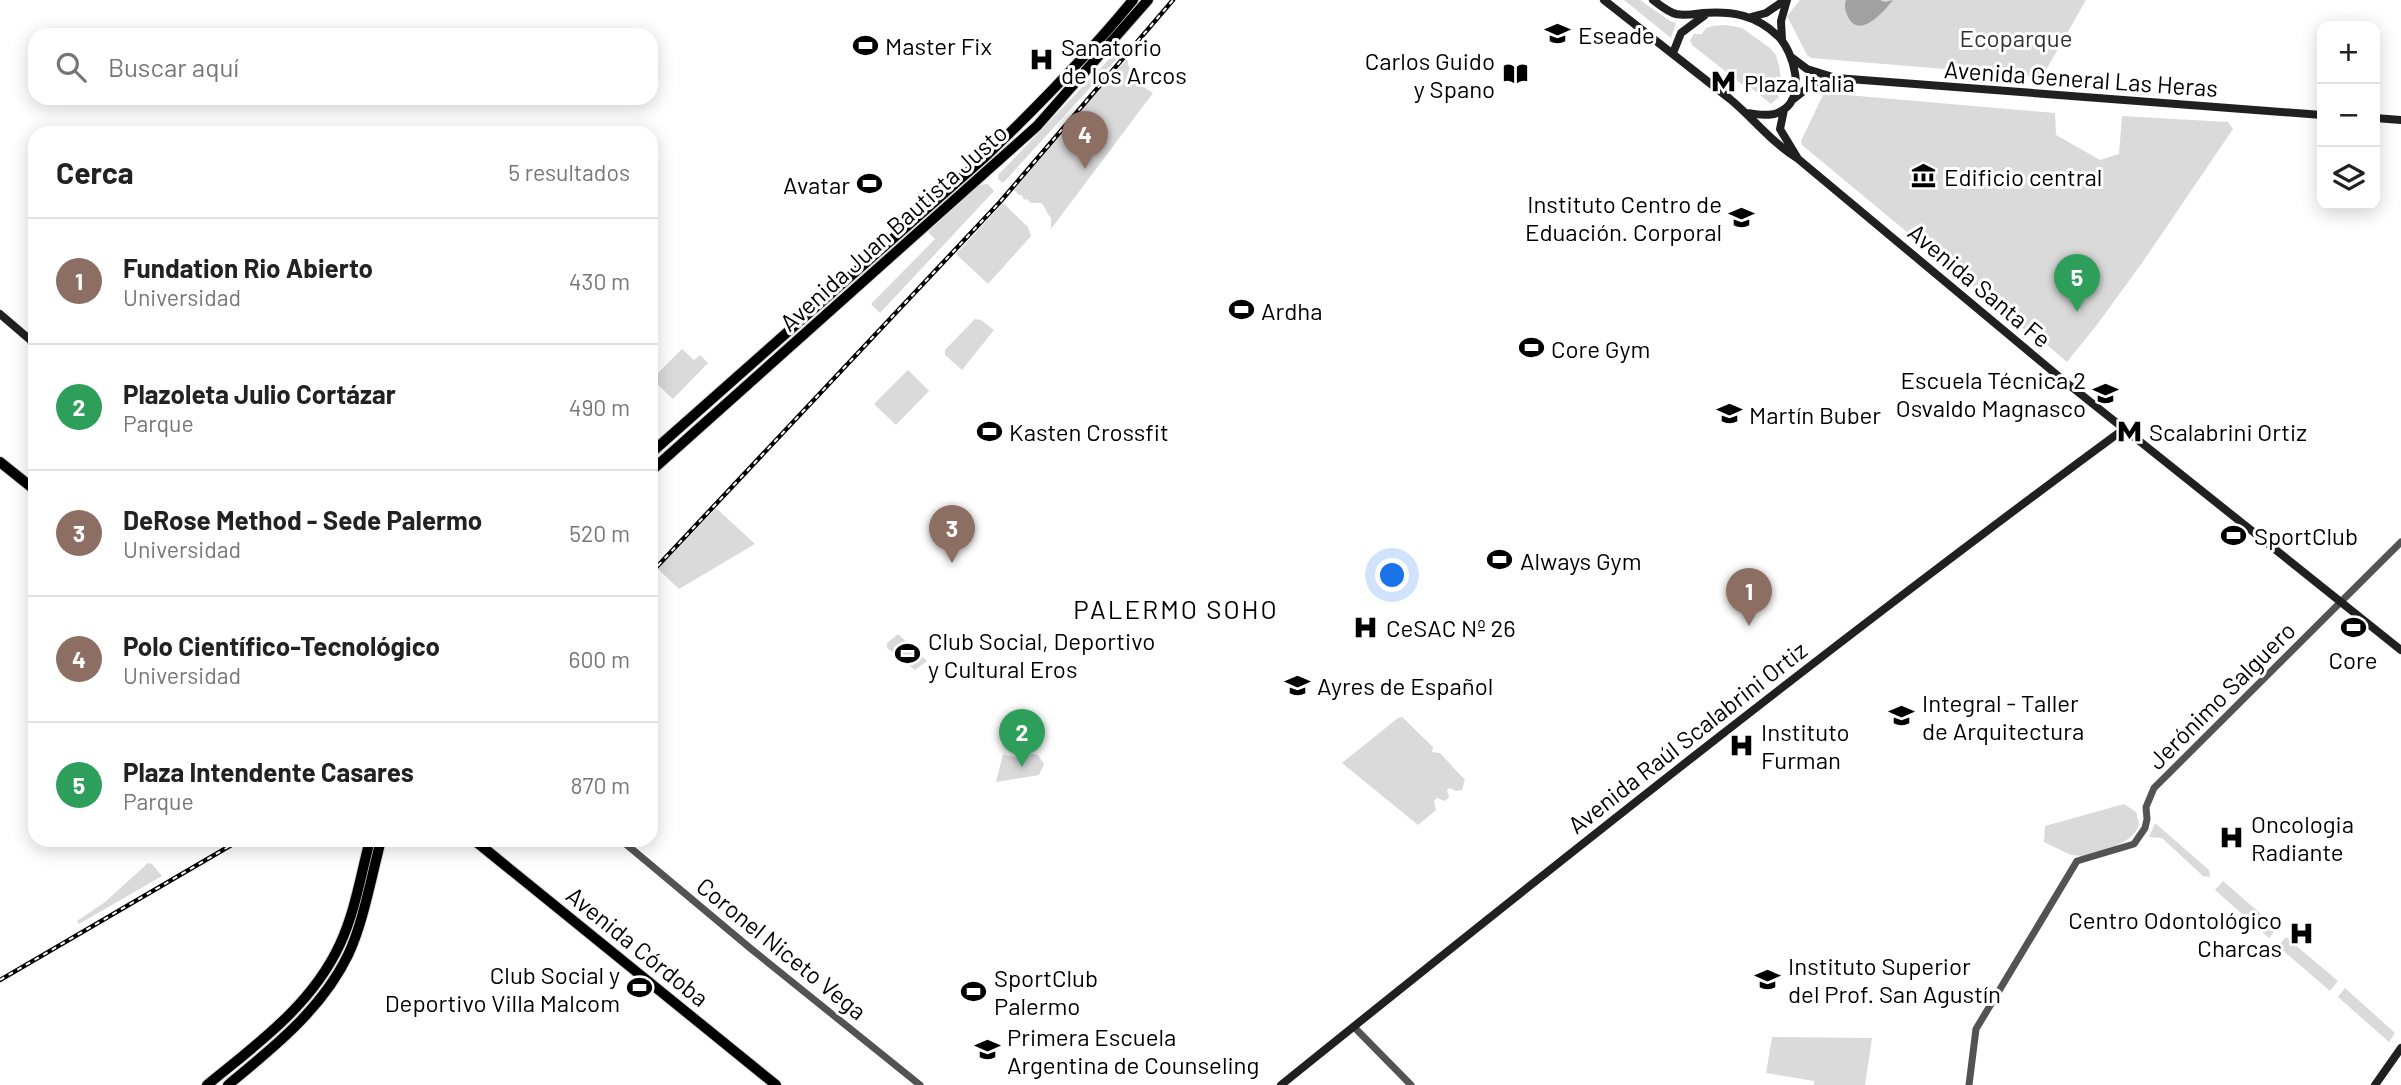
<!DOCTYPE html>
<html lang="es">
<head>
<meta charset="utf-8">
<style>
  :root { --surface:#fff; --page:#f6f6f6; --text:#222; --muted:#767676; --line:#e0e0e0; --accent:#111827 }
  body { margin:0; font-family:Barlow,sans-serif; background:var(--page); color:var(--text) }
  .controls { position:absolute; right:21px; top:21px; display:grid; overflow:hidden; border-radius:14px; box-shadow:0 4px 18px #0003 }
  .controls button { width:63px; height:63px; display:grid; place-items:center; padding:0; border:0; border-bottom:2px solid var(--line); background:var(--surface); color:var(--text); font:35px sans-serif }
  .you { position:absolute; left:1393px; top:576px; width:24px; height:24px; margin:-18px; border:5px solid #fff; border-radius:50%; background:#1a73e8; box-shadow:0 0 0 10px #1a73e833 }
  .badge { display:grid; place-items:center; width:46px; height:46px; border-radius:50%; background:var(--accent); color:#fff; font-size:23px; font-weight:700 }
  .pin { position:absolute; translate:-50% -58px; filter:drop-shadow(0 2px 4px #0008) }
  .pin::after { content:''; position:absolute; top:37px; width:24px; height:21px; background:inherit; clip-path:polygon(0 0,100% 0,50% 100%) }
  .list { margin:0; padding:0; list-style:none }
  h2 { display:flex; justify-content:space-between; align-items:center; height:91px; margin:0; padding:0 28px; font-size:30px }
  h2 small { font-size:23px; font-weight:400; color:var(--muted) }
  .list li { display:grid; grid-template-columns:46px 1fr auto; gap:21px; align-items:center; box-sizing:border-box; height:126px; padding:0 28px; border-top:2px solid var(--line) }
  .list b { display:block; font-size:26px; white-space:nowrap }
  .list p { margin:0; font-size:23px; white-space:nowrap; color:var(--muted) }
  .list em { font-size:23px; font-style:normal; color:var(--muted) }
  .icon { flex:none; width:38px; height:38px; fill:none; stroke:currentColor; stroke-width:2; stroke-linecap:round; stroke-linejoin:round }
  .map { position:relative; flex:none; width:2401px; height:1085px; overflow:hidden }
  .search { position:absolute; background:var(--surface); box-shadow:0 4px 18px #0003; left:28px; top:28px; width:630px; height:77px; display:flex; align-items:center; gap:18px; box-sizing:border-box; padding:0 24px; border-radius:21px; color:var(--muted); font-size:26px }
  .panel { position:absolute; background:var(--surface); box-shadow:0 4px 18px #0003; left:28px; top:126px; width:630px; height:721px; border-radius:21px }
  .map>svg:first-child { display:block }
  .green { fill:#dadada }
  .water { fill:#a1a1a1 }
  .lines { fill:none; stroke-linecap:round; stroke-linejoin:round }
  .primary-casing { stroke:#dbdbdb; stroke-width:12 }
  .tertiary { stroke:#535353; stroke-width:7 }
  .secondary { stroke:#202020; stroke-width:8 }
  .primary { stroke:#000; stroke-width:10 }
  .rail-casing { stroke:#000; stroke-width:4.5 }
  .rail { stroke:#fff; stroke-width:2; stroke-dasharray:5; stroke-linecap:butt }
  .labels { text-anchor:middle; dominant-baseline:central; stroke-width:6; stroke-linejoin:round; paint-order:stroke }
  .poi-label { font-size:24px; fill:#000; stroke:#fff; text-anchor:start }
  .park-label { font-size:24px; fill:#313131; stroke:#fff }
  .street-label { font-size:24px; fill:#000; stroke:#fff }
  .neighbourhood-label { font-size:26px; letter-spacing:2px; fill:#000; stroke:#fff }
</style>
</head>
<body>
<div class="map">
<svg width="2401" height="1085" viewBox="0 0 2401 1085">
  <rect width="100%" height="100%" fill="#fff"/>
  <path class="green" d="M 1624,0 L 1640,0 L 1670,21 L 1676,23 L 1671,38 Z
    M 1800,0 L 2086,0 L 2042,77 L 1811,58 L 1807,55 L 1787,16 Z
    M 1712,26 L 1726,25 L 1742,28 L 1770,48 L 1776,55 L 1779,66 L 1782,85 L 1777,92 L 1779,97 L 1771,104 L 1750,87 L 1748,89 L 1692,45 L 1690,40 L 1694,34 L 1702,34 L 1706,28 Z
    M 1114,54 L 1121,54 L 1003,183 L 998,179 L 998,175 Z
    M 1127,59 L 1133,84 L 1138,83 L 1153,93 L 1051,229 L 1051,218 C 1046,213 1046,207 1041,203 L 1031,203 L 1027,199 L 1024,200 L 1022,195 L 1019,195 L 1014,190 L 1093,96 Z
    M 1824,93 L 2055,113 L 2056,135 L 2100,160 L 2119,154 L 2122,116 L 2228,122 L 2233,129 L 2142,263 L 2096,326 L 2067,362 L 2051,348 L 2030,334 L 1802,145 L 1801,141 Z
    M 988,184 L 994,191 L 880,313 L 871,304 L 935,239 L 928,232 L 979,185 Z
    M 1003,203 L 1028,227 L 1031,236 L 988,284 L 956,254 Z
    M 975,319 L 981,320 L 994,330 L 962,370 L 945,355 L 945,350 Z
    M 682,349 L 694,360 L 700,355 L 708,363 L 673,399 L 652,379 Z
    M 908,370 L 929,391 L 896,425 L 874,404 Z
    M 716,508 L 755,544 L 679,589 L 658,569 Z
    M 898,634 L 927,661 L 915,670 L 887,648 L 887,643 Z
    M 1402,717 L 1433,747 L 1432,752 L 1440,753 L 1465,780 L 1462,790 L 1456,791 L 1450,788 L 1447,790 L 1449,797 L 1445,801 L 1437,798 L 1434,801 L 1436,810 L 1418,825 L 1342,763 L 1398,718 Z
    M 1003,754 C 1022,762 1024,751 1038,755 L 1044,764 L 1039,775 L 996,782 Z
    M 2124,804 L 2136,812 L 2139,824 C 2133,845 2102,850 2083,856 L 2071,855 L 2044,842 L 2045,826 Z
    M 2155,823 L 2209,870 L 2210,877 L 2203,876 L 2162,838 L 2149,837 Z
    M 148,863 L 152,864 L 162,876 L 79,924 L 77,921 L 105,902 Z
    M 2223,881 L 2277,928 L 2269,938 L 2215,890 Z
    M 2286,937 L 2338,981 L 2330,991 L 2278,946 Z
    M 2345,988 L 2395,1033 L 2389,1042 L 2338,997 Z
    M 1772,1037 L 1872,1038 L 1865,1085 L 1814,1085 L 1814,1081 L 1766,1073 Z"/>
  <path class="water" d="M 1846,0 L 1880,0 L 1885,2 L 1893,0 C 1884,11 1860,40 1848,17 C 1845,10 1844,6 1846,0 Z"/>
  <g class="lines">
    <defs>
      <path id="primary" d="M 651,453 L 985,157 C 1037,107 1087,56 1133,0
        M 0,462 L 35,490
        M 651,471 L 1037,126 L 1148,0
        M 474,840 L 776,1085
        M 207,1085 C 257,1044 312,1005 340,944 C 355,912 361,874 370,840
        M 228,1085 C 273,1048 322,1009 348,955 C 363,924 372,874 381,840"/>
    </defs>
    <use href="#primary" class="primary-casing"/>
    <path class="tertiary" d="M 621,840 L 750,948 L 920,1085
      M 1354,1027 L 1411,1085
      M 1969,1085 L 1976,1029 L 2077,861 L 2134,844 L 2145,828 L 2147,819 L 2146,807 L 2154,788 L 2401,542"/>
    <path class="secondary" d="M 1604,0 L 1730,99 C 1753,118 1771,142 1797,158 L 2063,380 L 2401,650
      M 1653,0 C 1660,5 1668,12 1676,14 C 1685,16 1695,14 1703,13 C 1733,11 1756,15 1778,36 C 1794,52 1806,96 1783,110 C 1772,118 1759,114 1746,113
      M 1751,17 L 1766,13 L 1785,0
      M 1782,40 L 1781,21 L 1787,0
      M 1673,53 L 1681,33 L 1705,15
      M 1791,57 L 1807,69 L 1836,78 L 2322,115
      M 1792,100 L 1814,83 L 1832,79
      M 1784,110 L 1780,129 L 1797,157
      M 2375,118 L 2401,120
      M 0,314 L 35,344
      M 1281,1085 C 1558,862 1837,640 2124,429
      M 2375,1085 L 2401,1048"/>
    <use href="#primary" class="primary"/>
    <defs>
      <path id="rail" d="M 651,573 L 1000,202 L 1173,0
        M 0,980 L 240,840"/>
    </defs>
    <use href="#rail" class="rail-casing"/>
    <use href="#rail" class="rail"/>
  </g>
  <defs>
    <symbol id="university-bare" viewBox="-9 -9 18 18"><path d="M0-5L7-2L0 1L-7-2ZM-4 1L0 2.5L4 1V4Q0 6-4 4Z" fill="#000" stroke="#fff" stroke-width="2.5" paint-order="stroke"/></symbol>
    <symbol id="stadium-bare" viewBox="-9 -9 18 18"><path d="M0-5a6.5 5 0 1 0 0 10a6.5 5 0 1 0 0-10ZM-3.5-1.8h7v3.6h-7Z" fill="#000" stroke="#fff" stroke-width="2.5" paint-order="stroke"/></symbol>
    <symbol id="hospital-bare" viewBox="-9 -9 18 18"><path d="M-5-5h3v3.5h4V-5h3V5h-3V1.5h-4V5h-3Z" fill="#000" stroke="#fff" stroke-width="2.5" paint-order="stroke"/></symbol>
    <symbol id="library-bare" viewBox="-9 -9 18 18"><path d="M-6-4Q-3-5.5-.7-3.5V5Q-3 3-6 4ZM6-4Q3-5.5 .7-3.5V5Q3 3 6 4Z" fill="#000" stroke="#fff" stroke-width="2.5" paint-order="stroke"/></symbol>
    <symbol id="metro-bare" viewBox="-9 -9 18 18"><path d="M-5.5 5V-5H-3L0 0L3-5H5.5V5H3V-.5L0 4L-3-.5V5Z" fill="#000" stroke="#fff" stroke-width="2.5" paint-order="stroke"/></symbol>
    <symbol id="museum-bare" viewBox="-9 -9 18 18"><path d="M0-6L6-3V-2H-6V-3ZM-5-1h2V3h-2ZM-1-1h2V3h-2ZM3-1h2V3H3ZM-6 4H6V6H-6Z" fill="#000" stroke="#fff" stroke-width="2.5" paint-order="stroke"/></symbol>
  </defs>
  <g fill-rule="evenodd">
    <use href="#university-bare" x="1540" y="16" width="35" height="35"/>
    <use href="#stadium-bare" x="848" y="28" width="35" height="35"/>
    <use href="#hospital-bare" x="1024" y="42" width="35" height="35"/>
    <use href="#library-bare" x="1498" y="56" width="35" height="35"/>
    <use href="#metro-bare" x="1706" y="64" width="35" height="35"/>
    <use href="#museum-bare" x="1906" y="158" width="35" height="35"/>
    <use href="#stadium-bare" x="852" y="166" width="35" height="35"/>
    <use href="#university-bare" x="1724" y="200" width="35" height="35"/>
    <use href="#stadium-bare" x="1224" y="292" width="35" height="35"/>
    <use href="#stadium-bare" x="1514" y="330" width="35" height="35"/>
    <use href="#university-bare" x="2088" y="376" width="35" height="35"/>
    <use href="#university-bare" x="1712" y="396" width="35" height="35"/>
    <use href="#stadium-bare" x="972" y="414" width="35" height="35"/>
    <use href="#metro-bare" x="2112" y="414" width="35" height="35"/>
    <use href="#stadium-bare" x="2216" y="518" width="35" height="35"/>
    <use href="#stadium-bare" x="1482" y="542" width="35" height="35"/>
    <use href="#hospital-bare" x="1348" y="610" width="35" height="35"/>
    <use href="#stadium-bare" x="2336" y="610" width="35" height="35"/>
    <use href="#stadium-bare" x="890" y="636" width="35" height="35"/>
    <use href="#university-bare" x="1280" y="668" width="35" height="35"/>
    <use href="#university-bare" x="1884" y="698" width="35" height="35"/>
    <use href="#hospital-bare" x="1724" y="728" width="35" height="35"/>
    <use href="#hospital-bare" x="2214" y="820" width="35" height="35"/>
    <use href="#hospital-bare" x="2284" y="916" width="35" height="35"/>
    <use href="#university-bare" x="1750" y="962" width="35" height="35"/>
    <use href="#stadium-bare" x="622" y="970" width="35" height="35"/>
    <use href="#stadium-bare" x="956" y="974" width="35" height="35"/>
    <use href="#university-bare" x="970" y="1032" width="35" height="35"/>
  </g>
  <g class="labels">
    <g class="poi-label">
      <text x="1578" y="34">Eseade</text>
      <text x="885" y="45">Master Fix</text>
      <text x="1061" y="46">Sanatorio<tspan x="1061" dy="28">de los Arcos</tspan></text>
      <text x="1495" y="60" text-anchor="end">Carlos Guido<tspan x="1495" dy="28">y Spano</tspan></text>
      <text x="1744" y="82">Plaza Italia</text>
      <text x="1944" y="176">Edificio central</text>
      <text x="850" y="184" text-anchor="end">Avatar</text>
      <text x="1722" y="203" text-anchor="end">Instituto Centro de<tspan x="1722" dy="28">Eduación. Corporal</tspan></text>
      <text x="1261" y="310">Ardha</text>
      <text x="1551" y="348">Core Gym</text>
      <text x="2086" y="379" text-anchor="end">Escuela Técnica 2<tspan x="2086" dy="28">Osvaldo Magnasco</tspan></text>
      <text x="1749" y="414">Martín Buber</text>
      <text x="1009" y="431">Kasten Crossfit</text>
      <text x="2149" y="431">Scalabrini Ortiz</text>
      <text x="2254" y="535">SportClub</text>
      <text x="1520" y="560">Always Gym</text>
      <text x="1386" y="627">CeSAC Nº 26</text>
      <text x="928" y="640">Club Social, Deportivo<tspan x="928" dy="28">y Cultural Eros</tspan></text>
      <text x="2353" y="659" text-anchor="middle">Core</text>
      <text x="1317" y="685">Ayres de Español</text>
      <text x="1922" y="702">Integral - Taller<tspan x="1922" dy="28">de Arquitectura</tspan></text>
      <text x="1761" y="731">Instituto<tspan x="1761" dy="28">Furman</tspan></text>
      <text x="2251" y="823">Oncologia<tspan x="2251" dy="28">Radiante</tspan></text>
      <text x="2282" y="919" text-anchor="end">Centro Odontológico<tspan x="2282" dy="28">Charcas</tspan></text>
      <text x="1788" y="965">Instituto Superior<tspan x="1788" dy="28">del Prof. San Agustín</tspan></text>
      <text x="620" y="974" text-anchor="end">Club Social y<tspan x="620" dy="28">Deportivo Villa Malcom</tspan></text>
      <text x="994" y="977">SportClub<tspan x="994" dy="28">Palermo</tspan></text>
      <text x="1007" y="1036">Primera Escuela<tspan x="1007" dy="28">Argentina de Counseling</tspan></text>
    </g>
    <g class="park-label">
      <text x="2016" y="37">Ecoparque</text>
    </g>
    <g class="street-label">
      <text transform="translate(2081 78) rotate(4)">Avenida General Las Heras</text>
      <text transform="translate(893 227) rotate(-42)">Avenida Juan Bautista Justo</text>
      <text transform="translate(1980 285) rotate(40)">Avenida Santa Fe</text>
      <text transform="translate(2221 695) rotate(-45)">Jerónimo Salguero</text>
      <text transform="translate(1687 737) rotate(-38)">Avenida Raúl Scalabrini Ortiz</text>
      <text transform="translate(638 946) rotate(39)">Avenida Córdoba</text>
      <text transform="translate(782 948) rotate(39)">Coronel Niceto Vega</text>
    </g>
    <g class="neighbourhood-label">
      <text x="1176" y="608">PALERMO SOHO</text>
    </g>
  </g>
</svg>
<div class="controls">
<button>+</button>
<button>−</button>
<button><svg class="icon" aria-label="layers" viewBox="0 0 24 24"><path d="M12 4l9 5-9 5-9-5zM3 14l9 5 9-5"/></svg></button>
</div>
<div class="you"></div>
<div class="pin badge" style="left:1749px;top:626px;background:#8d6e63">1</div>
<div class="pin badge" style="left:1022px;top:767px;background:#2e9e5b">2</div>
<div class="pin badge" style="left:952px;top:563px;background:#8d6e63">3</div>
<div class="pin badge" style="left:1085px;top:169px;background:#8d6e63">4</div>
<div class="pin badge" style="left:2077px;top:312px;background:#2e9e5b">5</div>
<div class="search"><svg class="icon" aria-label="search" viewBox="0 0 24 24"><circle cx="10" cy="10" r="6"/><path d="M15 15l6 6"/></svg>Buscar aquí</div>
<section class="panel">
<h2>Cerca<small>5 resultados</small></h2>
<ul class="list">
<li><span class="badge" style="background:#8d6e63">1</span><div><b>Fundation Rio Abierto</b><p>Universidad</p></div><em>430 m</em></li>
<li><span class="badge" style="background:#2e9e5b">2</span><div><b>Plazoleta Julio Cortázar</b><p>Parque</p></div><em>490 m</em></li>
<li><span class="badge" style="background:#8d6e63">3</span><div><b>DeRose Method - Sede Palermo</b><p>Universidad</p></div><em>520 m</em></li>
<li><span class="badge" style="background:#8d6e63">4</span><div><b>Polo Científico-Tecnológico</b><p>Universidad</p></div><em>600 m</em></li>
<li><span class="badge" style="background:#2e9e5b">5</span><div><b>Plaza Intendente Casares</b><p>Parque</p></div><em>870 m</em></li>
</ul>
</section>
</div>
</body>
</html>
